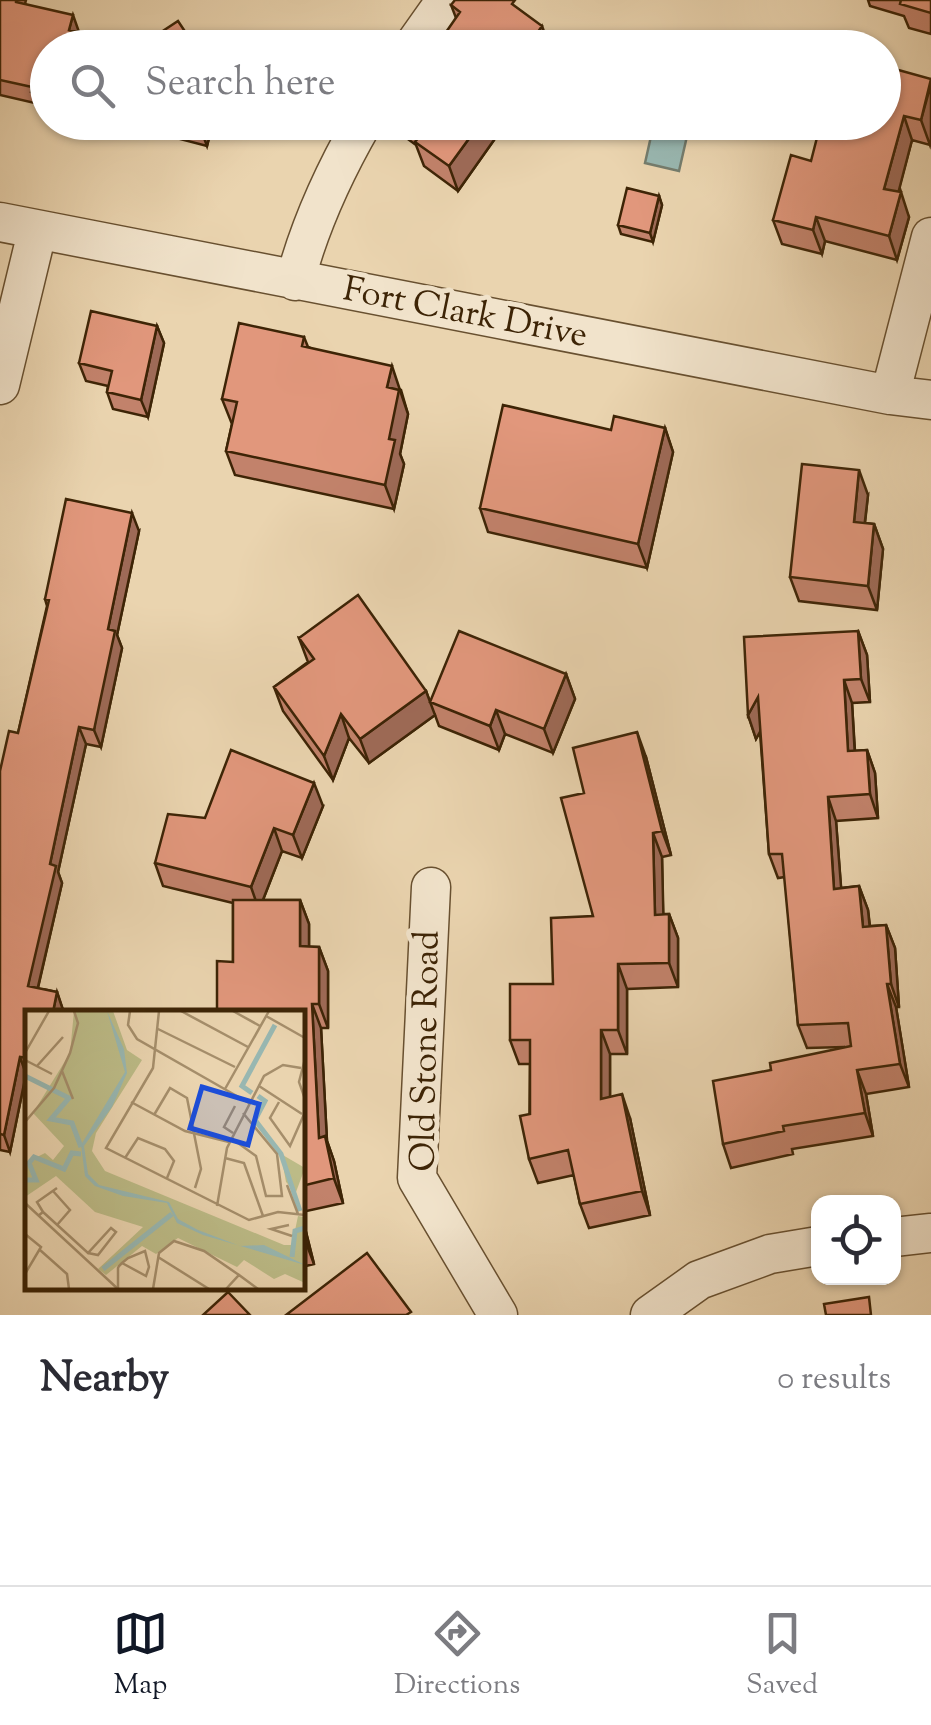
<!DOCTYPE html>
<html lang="en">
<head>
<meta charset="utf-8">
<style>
  :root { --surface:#fff; --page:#f2f2f3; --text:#2b2b33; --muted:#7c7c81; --line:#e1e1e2; --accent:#111827 }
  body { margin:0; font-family:"Sorts Mill Goudy",serif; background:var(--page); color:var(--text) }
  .controls { position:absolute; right:30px; bottom:30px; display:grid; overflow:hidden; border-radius:20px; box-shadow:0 2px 8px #0004 }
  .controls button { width:90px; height:90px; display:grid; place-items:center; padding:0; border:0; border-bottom:2px solid var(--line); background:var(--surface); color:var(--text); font:50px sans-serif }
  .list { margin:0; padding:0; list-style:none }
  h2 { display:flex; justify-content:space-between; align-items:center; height:130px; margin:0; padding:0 40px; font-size:42px }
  h2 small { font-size:32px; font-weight:400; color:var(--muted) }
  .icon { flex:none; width:55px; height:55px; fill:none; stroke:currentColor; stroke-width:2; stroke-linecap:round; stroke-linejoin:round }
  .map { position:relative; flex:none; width:931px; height:1315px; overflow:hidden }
  .search { position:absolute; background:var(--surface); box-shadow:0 2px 8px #0004; left:30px; right:30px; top:30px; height:110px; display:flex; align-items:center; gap:25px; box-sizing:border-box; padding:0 35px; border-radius:55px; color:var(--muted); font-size:38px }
  .sheet { height:270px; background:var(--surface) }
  nav { display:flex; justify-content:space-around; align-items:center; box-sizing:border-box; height:140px; border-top:2px solid var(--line); background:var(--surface); font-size:28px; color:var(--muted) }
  nav a { display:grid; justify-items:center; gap:5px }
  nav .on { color:var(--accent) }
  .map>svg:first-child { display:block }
  .water { fill:#98b7b1; stroke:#747c6d; stroke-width:2.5 }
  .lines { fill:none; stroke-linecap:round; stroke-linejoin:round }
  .street-casing { stroke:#685030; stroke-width:41 }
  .street { stroke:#f1e3cb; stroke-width:38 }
  .wall { fill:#c2826b; stroke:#3d2406; stroke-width:2.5 }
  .shaded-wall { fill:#9e6a57; stroke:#3d2406; stroke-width:2.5 }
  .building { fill:#e1977c; stroke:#3d2406; stroke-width:2.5 }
  .labels { text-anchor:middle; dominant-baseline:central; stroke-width:10; stroke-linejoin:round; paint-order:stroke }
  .street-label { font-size:35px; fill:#3d2406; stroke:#f1e3cb }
  .inset-river { fill:none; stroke:#98b7b1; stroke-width:5 }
  .inset-road { fill:none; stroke:#a58e6b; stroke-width:2.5 }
  .view { fill:#1d4ed8; fill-opacity:0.15; stroke:#1d4ed8; stroke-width:5 }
  .inset-edge { fill:none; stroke:#3d2406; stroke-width:5 }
</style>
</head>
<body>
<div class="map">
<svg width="931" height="1315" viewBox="0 0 931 1315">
  <rect width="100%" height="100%" fill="#ead4af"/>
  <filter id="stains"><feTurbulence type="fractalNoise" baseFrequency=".002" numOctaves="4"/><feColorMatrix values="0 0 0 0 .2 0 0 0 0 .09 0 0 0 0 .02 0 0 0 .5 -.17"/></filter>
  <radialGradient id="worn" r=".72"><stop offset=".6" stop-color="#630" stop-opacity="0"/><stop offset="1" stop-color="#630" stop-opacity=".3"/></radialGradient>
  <path class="water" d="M 654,123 L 690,123 L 679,171 L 645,163 Z"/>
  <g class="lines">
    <defs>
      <path id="street" d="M 412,48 L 446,0
        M 0,222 L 890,395 L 931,400
        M 295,281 C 310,224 333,174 363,122
        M 0,385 L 37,232
        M 890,395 L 931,237
        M 431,887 L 417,1178 L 498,1315
        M 894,1237 L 931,1233
        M 650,1315 L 699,1280 L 770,1254 L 818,1246"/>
    </defs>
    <use href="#street" class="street-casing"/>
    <use href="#street" class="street"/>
  </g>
  <path class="wall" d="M 0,0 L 26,0 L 25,4 L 48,48 L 48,110 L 37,108 L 35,103 L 0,95 Z
    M 868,0 L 931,0 L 931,34 L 909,28 L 904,16 L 870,6 Z
    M 451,5 L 520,10 L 456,18 Z
    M 931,79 L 930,145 L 912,140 L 898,192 L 909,217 L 897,260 L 825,241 L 822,254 L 782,244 L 773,220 L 811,161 Z
    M 149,122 L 213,122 L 207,146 L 153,132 Z
    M 388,122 L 499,122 L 492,133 L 494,140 L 458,191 L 424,166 L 416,145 L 390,126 Z
    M 659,196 L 662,205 L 653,242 L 621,234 L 618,225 Z
    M 157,326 L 164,343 L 148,417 L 113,409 L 107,392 L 108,386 L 86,381 L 79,363 Z
    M 304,337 L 308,347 L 401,390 L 408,414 L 400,454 L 404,464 L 394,509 L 235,475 L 226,451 L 232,424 L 222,399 Z
    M 665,428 L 673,452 L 647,568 L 488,532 L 480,508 L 611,430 Z
    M 868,495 L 865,523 L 874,524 L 883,549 L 877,610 L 799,601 L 790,577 Z
    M 139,531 L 117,635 L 122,648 L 101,747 L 86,744 L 58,872 L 62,883 L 38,988 L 57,992 L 63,1010 L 28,1012 L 28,1074 L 26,1074 L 10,1152 L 0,1150 L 0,771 L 18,733 L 47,606 L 45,599 Z
    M 858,631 L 867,655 L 870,702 L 852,703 L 855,751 L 867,750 L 875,773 L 878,818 L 836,821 L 841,888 L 859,886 L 868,910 L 870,926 L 886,925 L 895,948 L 899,1007 L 896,1007 L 909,1087 L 866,1094 L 873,1136 L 792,1149 L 793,1154 L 731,1168 L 723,1144 L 771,1070 L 845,1047 L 807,1048 L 798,1025 L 785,877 L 778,878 L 769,854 L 760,732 L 756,739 L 748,715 Z
    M 299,638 L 426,691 L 430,702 L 566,674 L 575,699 L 553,753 L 505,734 L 499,750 L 439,726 L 435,715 L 369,763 L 349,738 L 333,780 L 283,711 L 274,687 L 308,662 Z
    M 646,757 L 671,855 L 662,857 L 663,914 L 669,914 L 678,938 L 678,987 L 627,989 L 627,1054 L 610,1054 L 610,1097 L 630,1118 L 650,1215 L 589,1228 L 580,1204 L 574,1175 L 538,1183 L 529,1159 L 530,1064 L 519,1064 L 510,1040 L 553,984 L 593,916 L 584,793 Z
    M 323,806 L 302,858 L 282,851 L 263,900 L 300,900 L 309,924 L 309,947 L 319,947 L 328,971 L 328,1028 L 321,1028 L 327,1141 L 334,1161 L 343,1203 L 302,1212 L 302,1012 L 233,962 L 233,903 L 163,886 L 155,863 L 205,818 Z
    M 302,1216 L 314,1264 L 302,1267 Z"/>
  <path class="shaded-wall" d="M 73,15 L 79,32 L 69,30 Z
    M 542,26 L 550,48 L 527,48 Z
    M 931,84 L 931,140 L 930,145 L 921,120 Z
    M 904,116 L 912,140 L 893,213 L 884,189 Z
    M 203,122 L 213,122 L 207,146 L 201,130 Z
    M 481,122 L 499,122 L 492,133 L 494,140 L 458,191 L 449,166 Z
    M 901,192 L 909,217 L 897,260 L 889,236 Z
    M 659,196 L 662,205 L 653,242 L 650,233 Z
    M 816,217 L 825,241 L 822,254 L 813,230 Z
    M 157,326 L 164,343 L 148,417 L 141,400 Z
    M 392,366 L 408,414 L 400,454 L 404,464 L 394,509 L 385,485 L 387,387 Z
    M 665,428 L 673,452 L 647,568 L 638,544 Z
    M 859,470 L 868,495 L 862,546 L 854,522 Z
    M 132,513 L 139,531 L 117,635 L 122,648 L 101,747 L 94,730 L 108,629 Z
    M 874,524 L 883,549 L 877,610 L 868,586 Z
    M 858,631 L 867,655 L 870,702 L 861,679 Z
    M 566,674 L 575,699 L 553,753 L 544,729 Z
    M 844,680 L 852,703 L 856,775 L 848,751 Z
    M 426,691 L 435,715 L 369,763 L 360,739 Z
    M 758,697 L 766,721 L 756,739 L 748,715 Z
    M 496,710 L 505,734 L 499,750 L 490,726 Z
    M 341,714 L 349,738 L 333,780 L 324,756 Z
    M 79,727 L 86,744 L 58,872 L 62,883 L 34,1004 L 28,986 L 50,864 Z
    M 637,732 L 646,757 L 671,855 L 662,831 Z
    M 867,750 L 875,773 L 878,818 L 870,794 Z
    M 314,783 L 323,806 L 302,858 L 293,835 Z
    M 828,797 L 836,821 L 843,912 L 834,889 Z
    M 274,828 L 282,851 L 259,910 L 251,887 Z
    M 653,833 L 662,857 L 664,939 L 655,915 Z
    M 859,886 L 868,910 L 872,950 L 863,927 Z
    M 300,900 L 309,924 L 309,971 L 300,946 Z
    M 669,914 L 678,938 L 678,987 L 669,963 Z
    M 886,925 L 895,948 L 899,1007 L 891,984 Z
    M 319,947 L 328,971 L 328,1028 L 319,1004 Z
    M 618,964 L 627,989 L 627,1054 L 618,1030 Z
    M 887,984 L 896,1007 L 909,1087 L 900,1064 Z
    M 57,992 L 63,1010 L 62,1012 L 53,1012 Z
    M 312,1004 L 321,1028 L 327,1141 L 334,1161 L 343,1203 L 319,1138 Z
    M 601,1030 L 610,1054 L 610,1123 L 601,1099 Z
    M 20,1057 L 26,1074 L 10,1152 L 4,1135 Z
    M 857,1070 L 866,1094 L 873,1136 L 865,1113 Z
    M 622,1094 L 630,1118 L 650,1215 L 642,1191 Z
    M 302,1216 L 314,1264 L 305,1240 L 302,1230 Z"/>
  <path class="building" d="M 0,0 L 16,0 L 16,2 L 73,15 L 69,30 L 136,48 L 48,48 L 48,95 L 31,92 L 32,87 L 0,80 Z
    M 455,0 L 515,0 L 512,4 L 542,26 L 527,48 L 435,48 L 460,12 L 451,5 Z
    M 901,0 L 931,0 L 931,13 L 900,4 Z
    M 178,21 L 192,42 L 191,48 L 137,48 Z
    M 884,66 L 931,79 L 921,120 L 904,116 L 884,189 L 901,192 L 889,236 L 816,217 L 813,230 L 773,220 L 791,155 L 811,161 L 821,122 L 884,122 Z
    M 174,122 L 203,122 L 201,130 Z
    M 410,122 L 481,122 L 449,166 L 415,142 L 423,132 Z
    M 627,188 L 659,196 L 650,233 L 618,225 Z
    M 91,311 L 157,326 L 141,400 L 107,392 L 112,371 L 79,363 Z
    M 239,323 L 304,337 L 302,346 L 392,366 L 387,387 L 399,390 L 389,439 L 395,440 L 385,485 L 226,451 L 237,402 L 222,399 Z
    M 503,405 L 611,430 L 614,416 L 665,428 L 638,544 L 480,508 Z
    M 802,464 L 859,470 L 854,522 L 874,524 L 868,586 L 790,577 Z
    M 66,499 L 132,513 L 108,629 L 115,631 L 94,730 L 79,727 L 50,864 L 56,866 L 28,986 L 57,992 L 53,1012 L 28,1012 L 28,1058 L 20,1057 L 4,1135 L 0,1134 L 0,771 L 9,731 L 18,733 L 49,600 L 45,599 Z
    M 358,595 L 426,691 L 360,739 L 341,714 L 324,756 L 274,687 L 314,659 L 299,638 Z
    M 459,631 L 566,674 L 544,729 L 496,710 L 490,726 L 430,702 Z
    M 858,631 L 861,679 L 844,680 L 848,751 L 867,750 L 870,794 L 828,797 L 834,889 L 859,886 L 863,927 L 886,925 L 891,984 L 887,984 L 900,1064 L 857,1070 L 865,1113 L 783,1126 L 784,1131 L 723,1144 L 713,1081 L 771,1070 L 770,1063 L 851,1046 L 848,1023 L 798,1025 L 782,854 L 769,854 L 758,697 L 748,715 L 744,637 Z
    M 637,732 L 662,831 L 653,833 L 655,915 L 669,914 L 669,963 L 618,964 L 618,1030 L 601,1030 L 601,1099 L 622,1094 L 642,1191 L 580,1204 L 568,1150 L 529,1159 L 520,1116 L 530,1114 L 530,1040 L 510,1040 L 510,984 L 553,984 L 551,918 L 593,916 L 561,798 L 584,793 L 573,748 Z
    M 231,750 L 314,783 L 293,835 L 274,828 L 251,887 L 155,863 L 168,814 L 205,818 Z
    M 233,900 L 300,900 L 300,946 L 319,947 L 319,1004 L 312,1004 L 319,1138 L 325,1136 L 334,1178 L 302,1186 L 302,1012 L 217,1012 L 217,961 L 233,962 Z
    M 367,1253 L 411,1312 L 406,1315 L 286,1315 Z
    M 228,1292 L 250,1315 L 203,1315 Z
    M 869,1297 L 871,1315 L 826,1315 L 824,1304 Z"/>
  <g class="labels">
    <g class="street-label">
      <text transform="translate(465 314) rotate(11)">Fort Clark Drive</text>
      <text transform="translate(427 1051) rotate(-89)">Old Stone Road</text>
    </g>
  </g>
  <g transform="translate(25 1010)">
    <rect width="280" height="280" fill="#ead4af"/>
    <path d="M 49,1 L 88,1 L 102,40 L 117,50 L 71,123 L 67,141 L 80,161 L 259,235 L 267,235 L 273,206 L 279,207 L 280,273 L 260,264 L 249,269 L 219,250 L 212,257 L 153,228 L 131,244 L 117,236 L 81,265 L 73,259 L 118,217 L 70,202 L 31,166 L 0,187 L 0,153 L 20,143 L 28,150 L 39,136 L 8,103 L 45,43 ZM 256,144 L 280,158 L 271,182 L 261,172 Z" fill="#bcbb87"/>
    <path d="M 82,1 L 99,39 L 102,63 L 87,97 L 59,136 L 63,164 L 74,175 L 144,192 L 153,209 L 173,220 L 215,236 L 239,235 L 280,255 L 178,225 L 152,213 L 142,193 L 98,186 L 70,176 L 60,166 L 56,135 L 100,62 Z" fill="#98b7b1"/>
    <path class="inset-river" d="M 0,66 L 44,88 L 26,109 L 47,113 L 56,137M 227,83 L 217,76 L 250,15M 233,86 L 240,91 L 230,110 L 256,144 L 275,201M 0,170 L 11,170 L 4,153 L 9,147 L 39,159 L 47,143 L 56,144M 267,247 L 270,221 L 280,218M 78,259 L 147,204"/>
    <path class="inset-road" d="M 105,1 L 103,15 L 112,29 L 224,93M 134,1 L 128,58 L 81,138 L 224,210 L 253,202 L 280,205M 156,1 L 223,37M 208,1 L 235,16M 241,6 L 280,28M 133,19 L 210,57M 0,43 L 24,1M 280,49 L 274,72 L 280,89M 0,50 L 27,64M 12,56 L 38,27M 37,61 L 48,89M 234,76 L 277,104M 200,79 L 244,1M 106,92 L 160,121 L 204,132M 254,92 L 245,108 L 265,136 L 280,102M 129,105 L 145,78 L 162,88 L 176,159 L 170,178M 0,112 L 29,78 L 45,43 L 53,13 L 49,1M 208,123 L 199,117 L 210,96M 206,128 L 231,146 L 241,186 L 257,186 L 252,144 L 218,103M 100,148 L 113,128 L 140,139 L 149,151 L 142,168M 200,148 L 219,153 L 238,206M 262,175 L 273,204M 28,181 L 45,200 L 32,215M 0,193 L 93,279M 192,196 L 202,138 L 239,66 L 258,55 L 276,58M 18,202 L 12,192 L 32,178M 13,206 L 18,202 L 63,243 L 86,218 L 91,222 L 73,245 L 63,243M 264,215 L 246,219 L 267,226M 0,224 L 16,237 L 0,264M 15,240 L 42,264 L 44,279M 133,247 L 184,279M 93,279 L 93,258 L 94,256 L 97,253 L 103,248 L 120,241 L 124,257 L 121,266 L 97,253M 128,279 L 134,243 L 149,231 L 179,241 L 214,265M 201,279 L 214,265 L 233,279"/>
    <path class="view" d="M 177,77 L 234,94 L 223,135 L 165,118 Z"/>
    <rect width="280" height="280" class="inset-edge"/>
  </g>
  <rect width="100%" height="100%" filter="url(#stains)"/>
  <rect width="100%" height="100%" fill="url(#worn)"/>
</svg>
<div class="controls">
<button><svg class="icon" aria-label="locate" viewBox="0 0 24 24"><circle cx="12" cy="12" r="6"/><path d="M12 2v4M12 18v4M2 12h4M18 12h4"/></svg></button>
</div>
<div class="search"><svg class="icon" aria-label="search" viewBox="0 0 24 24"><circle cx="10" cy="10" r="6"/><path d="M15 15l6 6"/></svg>Search here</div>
</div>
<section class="sheet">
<h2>Nearby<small>0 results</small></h2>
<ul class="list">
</ul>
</section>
<nav>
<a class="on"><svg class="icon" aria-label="map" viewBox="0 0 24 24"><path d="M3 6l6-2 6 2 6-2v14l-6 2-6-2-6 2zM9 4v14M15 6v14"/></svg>Map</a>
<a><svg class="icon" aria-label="directions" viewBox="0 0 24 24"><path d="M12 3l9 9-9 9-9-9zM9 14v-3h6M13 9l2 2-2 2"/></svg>Directions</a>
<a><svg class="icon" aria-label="saved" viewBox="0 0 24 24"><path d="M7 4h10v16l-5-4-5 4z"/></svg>Saved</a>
</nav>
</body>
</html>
